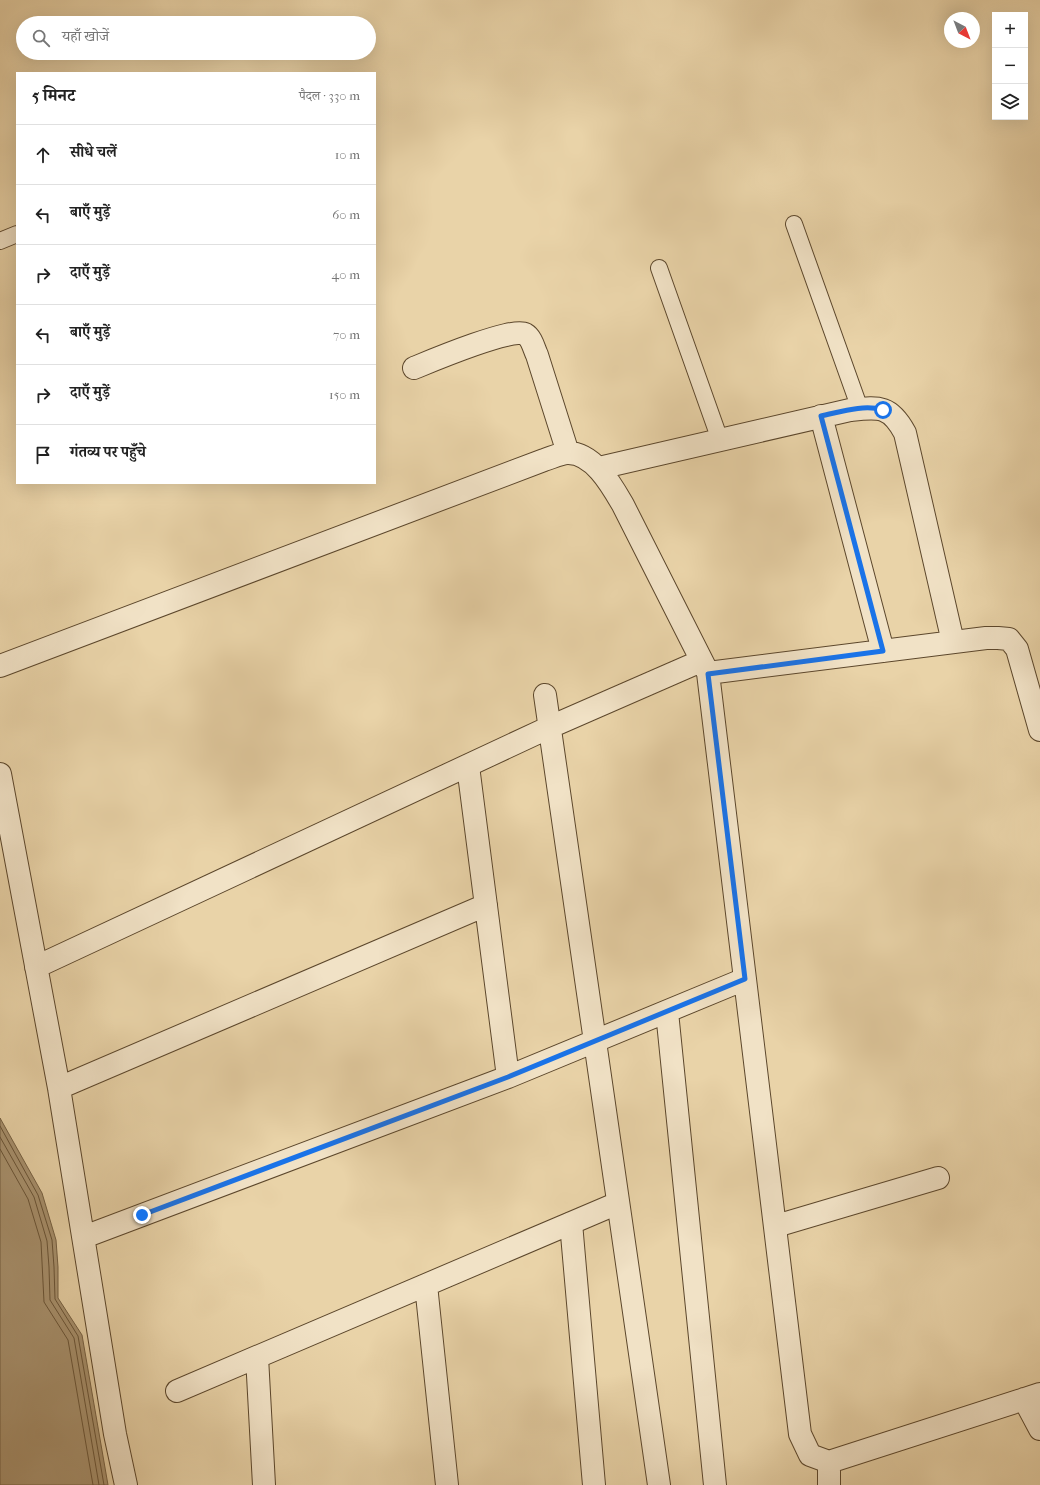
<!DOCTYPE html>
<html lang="hi">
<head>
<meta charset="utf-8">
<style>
  :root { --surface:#fff; --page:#f6f6f6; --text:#222; --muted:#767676; --line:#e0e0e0 }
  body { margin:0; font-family:"IM FELL French Canon","Noto Serif Devanagari",serif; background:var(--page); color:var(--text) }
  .controls { position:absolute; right:12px; top:12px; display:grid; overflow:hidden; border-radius:0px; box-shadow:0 4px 16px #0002 }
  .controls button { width:36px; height:36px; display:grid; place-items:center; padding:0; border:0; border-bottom:1px solid var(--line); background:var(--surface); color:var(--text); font:20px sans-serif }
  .compass { position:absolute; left:944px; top:12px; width:36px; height:36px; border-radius:50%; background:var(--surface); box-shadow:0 4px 16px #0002; rotate:138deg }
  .stop { position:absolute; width:12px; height:12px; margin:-9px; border:3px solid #1a73e8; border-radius:50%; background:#fff }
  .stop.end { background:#1a73e8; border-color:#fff; box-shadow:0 1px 4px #0008 }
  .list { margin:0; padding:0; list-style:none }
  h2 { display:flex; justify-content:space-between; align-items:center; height:52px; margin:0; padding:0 16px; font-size:17px }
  h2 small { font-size:13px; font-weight:400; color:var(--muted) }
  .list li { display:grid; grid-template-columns:26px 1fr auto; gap:12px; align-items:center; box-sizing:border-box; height:60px; padding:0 16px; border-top:1px solid var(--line) }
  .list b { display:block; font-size:15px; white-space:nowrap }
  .list em { font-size:13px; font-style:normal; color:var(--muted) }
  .icon { flex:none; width:22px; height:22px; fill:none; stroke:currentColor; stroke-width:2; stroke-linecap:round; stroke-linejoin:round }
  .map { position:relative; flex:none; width:1040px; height:1485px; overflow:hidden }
  .search { position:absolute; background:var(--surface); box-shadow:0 4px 16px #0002; left:16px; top:16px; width:360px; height:44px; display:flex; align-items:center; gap:10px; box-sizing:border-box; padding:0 14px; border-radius:22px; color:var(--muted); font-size:15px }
  .panel { position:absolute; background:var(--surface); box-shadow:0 4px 16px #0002; left:16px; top:72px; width:360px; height:412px; border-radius:0px }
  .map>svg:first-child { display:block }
  .water { fill:#a99370; stroke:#776244 }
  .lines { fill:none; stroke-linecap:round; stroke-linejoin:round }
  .shore { stroke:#6b5639; stroke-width:1 }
  .lane-casing { stroke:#5c472c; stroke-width:18 }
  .street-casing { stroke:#5c472c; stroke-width:24 }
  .lane { stroke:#f1e2c6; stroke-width:16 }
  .street { stroke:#f1e2c6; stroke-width:22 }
  .route { stroke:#1a73e8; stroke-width:5 }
</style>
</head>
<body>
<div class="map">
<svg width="1040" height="1485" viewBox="0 0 1040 1485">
  <rect width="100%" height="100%" fill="#e9d3a8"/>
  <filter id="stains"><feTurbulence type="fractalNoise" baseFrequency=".005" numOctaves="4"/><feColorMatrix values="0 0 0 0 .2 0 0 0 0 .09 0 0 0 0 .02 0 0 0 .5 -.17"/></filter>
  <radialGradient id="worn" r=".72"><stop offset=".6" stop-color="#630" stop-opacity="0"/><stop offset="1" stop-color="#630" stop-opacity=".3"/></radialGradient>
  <path class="water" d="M 0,1118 L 42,1193 L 56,1240 L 58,1267 L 58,1298 L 82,1335 L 108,1485 L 0,1485 Z"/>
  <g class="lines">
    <path class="shore" d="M 0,1126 L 38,1195 L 52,1240 L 54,1267 L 55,1299 L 78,1336 L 104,1485
      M 0,1137 L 34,1197 L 47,1241 L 49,1267 L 50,1300 L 74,1338 L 99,1485
      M 0,1149 L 28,1199 L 41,1242 L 44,1302 L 68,1340 L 93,1485"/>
    <defs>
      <path id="lane" d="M 794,224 L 860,409
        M 0,241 L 17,234
        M 659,268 L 720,440"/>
      <path id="street" d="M 414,368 C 431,361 512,327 525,334 C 532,338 534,349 537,355 L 568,453
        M 821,416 L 883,651
        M 599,468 L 850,410 C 879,407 890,405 905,433 L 953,642
        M 0,666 L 544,460 C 551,458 561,453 568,453 C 594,453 612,486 623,505 L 708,673 L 800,1434 L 810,1455 L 829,1462
        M 708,673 L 986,638 L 998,638 L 1009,639 L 1017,649 L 1040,730
        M 545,695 L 659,1485
        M 468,766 L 508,1077
        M 0,774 L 59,1088 L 115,1434 L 126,1485
        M 36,967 L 550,727 L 701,661
        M 667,1012 L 715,1485
        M 59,1088 L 486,905
        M 571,1223 L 594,1485
        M 776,1226 L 938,1178
        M 84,1237 L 508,1077 L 745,979
        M 426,1285 L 447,1485
        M 257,1357 L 264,1485
        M 177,1391 L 618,1203
        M 1024,1399 L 1040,1429
        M 829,1485 L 829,1462 L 1040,1394"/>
    </defs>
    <use href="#lane" class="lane-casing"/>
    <use href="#street" class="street-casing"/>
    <use href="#lane" class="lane"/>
    <use href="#street" class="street"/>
  </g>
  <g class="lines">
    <path class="route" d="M 142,1215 L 508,1077 L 745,979 L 708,674 L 883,651 L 821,416 C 840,412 864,404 883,410"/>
  </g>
  <rect width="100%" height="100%" filter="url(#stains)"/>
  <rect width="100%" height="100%" fill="url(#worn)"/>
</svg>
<div class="controls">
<button>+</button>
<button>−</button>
<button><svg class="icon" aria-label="layers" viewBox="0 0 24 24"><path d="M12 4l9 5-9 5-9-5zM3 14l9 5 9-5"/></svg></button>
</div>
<svg class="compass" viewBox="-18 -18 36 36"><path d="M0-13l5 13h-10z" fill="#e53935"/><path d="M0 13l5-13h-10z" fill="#767676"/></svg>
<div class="stop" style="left:883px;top:410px"></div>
<div class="stop end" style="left:142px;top:1215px"></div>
<div class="search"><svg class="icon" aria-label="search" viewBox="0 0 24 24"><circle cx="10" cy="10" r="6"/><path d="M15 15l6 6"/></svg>यहाँ खोजें</div>
<section class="panel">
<h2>5 मिनट<small>पैदल · 330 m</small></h2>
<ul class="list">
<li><svg class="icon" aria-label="ahead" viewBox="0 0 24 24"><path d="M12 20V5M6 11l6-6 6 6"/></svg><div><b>सीधे चलें</b></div><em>10 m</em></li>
<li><svg class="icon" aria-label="left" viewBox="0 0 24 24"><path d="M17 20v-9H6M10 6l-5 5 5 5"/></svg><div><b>बाएँ मुड़ें</b></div><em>60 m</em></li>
<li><svg class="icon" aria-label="right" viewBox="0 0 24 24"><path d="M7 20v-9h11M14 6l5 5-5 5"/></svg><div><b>दाएँ मुड़ें</b></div><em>40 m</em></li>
<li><svg class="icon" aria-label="left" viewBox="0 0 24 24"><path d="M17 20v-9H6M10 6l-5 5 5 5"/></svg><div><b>बाएँ मुड़ें</b></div><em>70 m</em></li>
<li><svg class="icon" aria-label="right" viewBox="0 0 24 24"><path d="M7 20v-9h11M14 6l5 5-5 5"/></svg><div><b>दाएँ मुड़ें</b></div><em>150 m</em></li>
<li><svg class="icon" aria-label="arrive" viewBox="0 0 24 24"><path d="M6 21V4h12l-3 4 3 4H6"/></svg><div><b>गंतव्य पर पहुँचे</b></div></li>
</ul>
</section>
</div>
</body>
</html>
